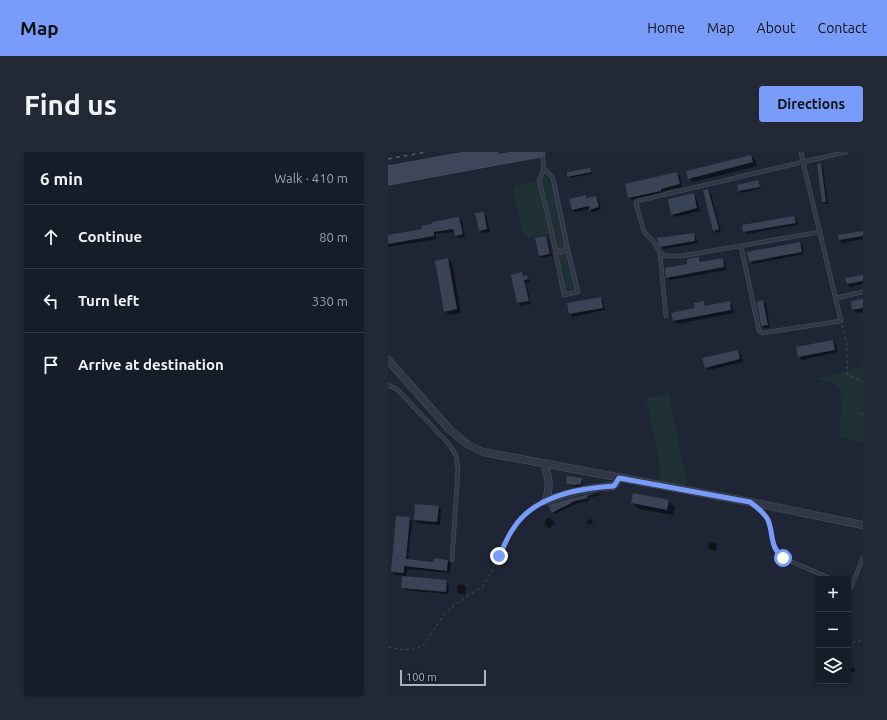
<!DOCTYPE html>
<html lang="en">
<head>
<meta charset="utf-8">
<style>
  :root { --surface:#161c28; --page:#232934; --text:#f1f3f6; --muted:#9ea1a8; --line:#353a45; --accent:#799cfa }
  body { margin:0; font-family:Ubuntu,sans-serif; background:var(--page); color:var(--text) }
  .controls { position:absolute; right:12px; bottom:12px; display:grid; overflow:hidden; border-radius:4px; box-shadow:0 1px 3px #0004 }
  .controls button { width:36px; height:36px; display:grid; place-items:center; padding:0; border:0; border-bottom:1px solid var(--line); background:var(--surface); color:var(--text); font:20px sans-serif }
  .scale { position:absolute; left:12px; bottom:10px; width:86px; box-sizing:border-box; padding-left:4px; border:2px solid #abb1c3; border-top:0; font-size:11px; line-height:14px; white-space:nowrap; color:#abb1c3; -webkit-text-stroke:3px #171d2a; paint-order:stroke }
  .stop { position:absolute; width:12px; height:12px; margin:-9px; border:3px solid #799cfa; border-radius:50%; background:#fff }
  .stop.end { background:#799cfa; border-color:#fff; box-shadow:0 1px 4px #0008 }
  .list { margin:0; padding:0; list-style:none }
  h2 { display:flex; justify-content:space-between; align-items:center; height:52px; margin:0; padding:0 16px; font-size:17px }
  h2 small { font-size:13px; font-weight:400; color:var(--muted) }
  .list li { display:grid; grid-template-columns:26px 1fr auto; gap:12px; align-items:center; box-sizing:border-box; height:64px; padding:0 16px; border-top:1px solid var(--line) }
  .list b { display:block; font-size:15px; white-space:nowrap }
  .list em { font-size:13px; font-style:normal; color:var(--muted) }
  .icon { flex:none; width:22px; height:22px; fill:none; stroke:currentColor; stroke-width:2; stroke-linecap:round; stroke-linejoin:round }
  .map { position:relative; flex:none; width:475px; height:544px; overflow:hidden; border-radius:4px }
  header { display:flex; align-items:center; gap:24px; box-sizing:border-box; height:56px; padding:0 20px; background:var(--accent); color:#111 }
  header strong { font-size:19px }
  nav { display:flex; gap:22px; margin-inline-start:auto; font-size:14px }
  .intro { display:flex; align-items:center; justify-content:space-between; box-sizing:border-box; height:96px; padding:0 24px }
  h1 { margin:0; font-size:28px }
  .button { padding:10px 18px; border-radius:4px; background:var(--accent); color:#111; font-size:14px; font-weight:700 }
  main { display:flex; gap:24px; padding:0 24px }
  aside { flex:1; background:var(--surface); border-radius:4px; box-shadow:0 1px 3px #0004 }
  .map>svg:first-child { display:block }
  .green { fill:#203136 }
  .shadow { fill:#0007 }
  .building { fill:#3a4256 }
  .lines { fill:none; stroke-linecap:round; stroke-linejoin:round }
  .service-casing { stroke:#4c5261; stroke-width:4.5 }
  .minor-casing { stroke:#4c5261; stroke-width:8 }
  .secondary-casing { stroke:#4c5261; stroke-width:11 }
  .path { stroke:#3d4e54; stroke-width:1; stroke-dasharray:3 3; stroke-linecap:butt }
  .service { stroke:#313746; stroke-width:3.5 }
  .minor { stroke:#313746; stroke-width:7 }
  .secondary { stroke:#3f4659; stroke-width:10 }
  .rail { stroke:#535b6d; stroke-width:1.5; stroke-dasharray:4 4; stroke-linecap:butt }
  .route { stroke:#799cfa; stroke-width:5 }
</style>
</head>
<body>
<header>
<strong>Map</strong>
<nav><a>Home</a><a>Map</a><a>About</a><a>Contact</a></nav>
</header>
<div class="intro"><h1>Find us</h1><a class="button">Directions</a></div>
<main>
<aside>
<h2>6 min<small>Walk · 410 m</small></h2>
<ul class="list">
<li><svg class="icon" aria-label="ahead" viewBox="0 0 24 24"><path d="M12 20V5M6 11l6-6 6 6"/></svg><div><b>Continue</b></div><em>80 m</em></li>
<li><svg class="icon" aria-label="left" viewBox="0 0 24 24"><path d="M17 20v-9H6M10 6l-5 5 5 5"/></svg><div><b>Turn left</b></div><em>330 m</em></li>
<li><svg class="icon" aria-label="arrive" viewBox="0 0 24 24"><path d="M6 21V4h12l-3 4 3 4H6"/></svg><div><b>Arrive at destination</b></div></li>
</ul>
</aside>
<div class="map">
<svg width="475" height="544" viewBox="0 0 475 544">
  <rect width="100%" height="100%" fill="#1e2535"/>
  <path class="green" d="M 156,16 L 165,26 L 190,140 L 176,143 L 164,82 L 141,86 L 134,79 L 125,37 L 128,33 L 151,28 Z
    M 475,214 L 475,290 L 453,285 L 451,279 L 454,252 L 452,237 L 444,230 L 428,227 Z
    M 281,242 L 299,331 L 294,337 L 273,334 L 271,318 L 272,313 L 258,246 Z"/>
  <path class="shadow" d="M 363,4 L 367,8 L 369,14 L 305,30 L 301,26 Z
    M 433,12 L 435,15 L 440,52 L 437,52 L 434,50 Z
    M 202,17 L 204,22 L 182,26 L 180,24 Z
    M 289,21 L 292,24 L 294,35 L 275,39 L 275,41 L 244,48 L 241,46 Z
    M 370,30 L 373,36 L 353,41 L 351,39 Z
    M 320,38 L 323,41 L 333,80 L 329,81 L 326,78 Z
    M 305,42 L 308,45 L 312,59 L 287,65 L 284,62 Z
    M 197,44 L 200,47 L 208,45 L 210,47 L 213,57 L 205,60 L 202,57 L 187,60 L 185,58 L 182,48 Z
    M 95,61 L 98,64 L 102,80 L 95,81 L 92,78 Z
    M 406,65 L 409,68 L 410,73 L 359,82 L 356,79 Z
    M 71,66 L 74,69 L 77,85 L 70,86 L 66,80 L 48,82 L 48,87 L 0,95 L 0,84 L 35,78 Z
    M 475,80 L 475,87 L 454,91 L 452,88 Z
    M 305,82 L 308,85 L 310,91 L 276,97 L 273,94 Z
    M 157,85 L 160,88 L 164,104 L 154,106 L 151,103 Z
    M 412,91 L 415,94 L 416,102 L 365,112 L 362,109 Z
    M 311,106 L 314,110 L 334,107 L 337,110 L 339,118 L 282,128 L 279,126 Z
    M 60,107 L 64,111 L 73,161 L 61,163 L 57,159 Z
    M 134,122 L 141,127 L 142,130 L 138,131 L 143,152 L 133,154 L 130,151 L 124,124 Z
    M 475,124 L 475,132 L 462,135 L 459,132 Z
    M 212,146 L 215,149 L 217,158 L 185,165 L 182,162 Z
    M 475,148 L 475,160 L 469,161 L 465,157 Z
    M 315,150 L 319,155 L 341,150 L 344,153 L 346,161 L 289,172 L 286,169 L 284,161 L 308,157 Z
    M 375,150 L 378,152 L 382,176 L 377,176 L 374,173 Z
    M 445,189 L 448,192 L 449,200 L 414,208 L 411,205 Z
    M 350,199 L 353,202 L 355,210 L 320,218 L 318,215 Z
    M 193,327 L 195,329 L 194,333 L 189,335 L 181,333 L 179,332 Z
    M 211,341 L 212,343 L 201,346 L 201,349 L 190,351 L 167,362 L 164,360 L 184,347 Z
    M 281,349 L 287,355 L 285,363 L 251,357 L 244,351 Z
    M 51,355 L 53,358 L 52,373 L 30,371 L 27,368 Z
    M 161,365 L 167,371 L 161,377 L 157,372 L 157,369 Z
    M 21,366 L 24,369 L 20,408 L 46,411 L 60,408 L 63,411 L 62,421 L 19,417 L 18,426 L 58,429 L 61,432 L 60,442 L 17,438 L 14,436 L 15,423 L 7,423 L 4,420 Z
    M 204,367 L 205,371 L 200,372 L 199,368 Z
    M 321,390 L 328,391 L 329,393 L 328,399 L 322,397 L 320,395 Z
    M 70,432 L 76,433 L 78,435 L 77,443 L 71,442 L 69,440 Z
    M 465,515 L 468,518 L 464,521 L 461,517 Z"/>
  <path class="building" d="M 363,3 L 365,10 L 300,27 L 298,19 Z
    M 433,11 L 438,50 L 434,50 L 429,12 Z
    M 202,16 L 203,20 L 179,25 L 179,20 Z
    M 289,20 L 292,32 L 273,37 L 273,39 L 240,46 L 237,32 Z
    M 370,28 L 372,35 L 350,39 L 349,33 Z
    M 320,37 L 331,77 L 325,79 L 315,38 Z
    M 306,41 L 309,56 L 283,63 L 280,47 Z
    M 198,43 L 198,46 L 208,44 L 211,55 L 201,58 L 201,54 L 184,58 L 181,47 Z
    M 96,60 L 99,77 L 91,79 L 87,61 Z
    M 406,64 L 408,71 L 355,80 L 354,73 Z
    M 71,65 L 75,82 L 67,84 L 65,77 L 46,80 L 46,84 L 0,92 L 0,83 L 34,77 L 33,74 L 44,72 L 44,70 Z
    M 475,79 L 475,84 L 451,88 L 450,83 Z
    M 306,81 L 307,89 L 272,95 L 270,91 L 269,86 Z
    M 158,84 L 162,102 L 151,104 L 147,86 Z
    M 412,90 L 414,100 L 361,110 L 359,100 Z
    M 311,105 L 312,110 L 335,106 L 336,115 L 278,126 L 277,116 L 299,112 L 299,107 Z
    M 60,106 L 69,157 L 56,160 L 47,109 Z
    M 134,120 L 135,124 L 139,123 L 140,127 L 136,128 L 141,149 L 129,151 L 123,123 Z
    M 475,123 L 475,129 L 459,132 L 457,126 Z
    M 213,145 L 215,156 L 181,162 L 179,151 Z
    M 475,147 L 475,156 L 464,158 L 463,149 Z
    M 375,148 L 380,173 L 373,174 L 369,150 Z
    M 316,149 L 317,154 L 342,149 L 343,158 L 285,169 L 283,161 L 307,156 L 306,151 Z
    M 445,188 L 447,198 L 410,205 L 408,195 Z
    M 350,198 L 352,207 L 317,216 L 314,206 Z
    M 179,324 L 194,326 L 193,332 L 186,333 L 178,332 Z
    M 211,340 L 199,344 L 200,346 L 187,349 L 164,361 L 160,353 L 184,346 Z
    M 245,341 L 281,348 L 279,358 L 243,351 Z
    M 27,352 L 51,354 L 49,370 L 26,368 Z
    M 8,364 L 22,365 L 18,407 L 45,410 L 46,406 L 60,408 L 59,419 L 16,414 L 16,421 L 3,420 Z
    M 14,424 L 59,428 L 58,440 L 13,436 Z"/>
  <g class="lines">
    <defs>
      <path id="service" d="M 413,0 L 415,10 L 458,0
        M 154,1 L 156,16 L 165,26 L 179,94 L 190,140 L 176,143 L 164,82 L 151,28 L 156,16
        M 167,97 L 173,100 L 178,97 L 179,94
        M 272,101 L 279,104 L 294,104 L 432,80
        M 448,146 L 475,140
        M 278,164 L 272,101 L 266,90 L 256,80 L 248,52 L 249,49 L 415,10 L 453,169 L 374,181 L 371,179 L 353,94
        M 0,233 L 9,237 L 60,291 L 68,303 L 70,317 L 64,408
        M 364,352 C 370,357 377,361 380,368 C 386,383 382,394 395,406 L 444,427
        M 460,434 L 463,435 L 475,406"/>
      <path id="minor" d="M 0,208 L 62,278 L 79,292 L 95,300 L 362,350 L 475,373
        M 156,312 C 161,326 163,336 157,349
        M 157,349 C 180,341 202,335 226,334 L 231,326"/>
      <path id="secondary" d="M 0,19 L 105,0
        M 0,28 L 152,0"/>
    </defs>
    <use href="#service" class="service-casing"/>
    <use href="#minor" class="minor-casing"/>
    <use href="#secondary" class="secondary-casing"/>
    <path class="path" d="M 454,173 L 459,193 L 459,222 L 475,230
      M 474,263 L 475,260
      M 0,495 C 13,497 25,501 36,492 L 57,461 L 72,449 L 96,433 L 125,376 L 139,360 L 151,353
      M 460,495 L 468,489 L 475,489"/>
    <use href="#service" class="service"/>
    <use href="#minor" class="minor"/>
    <use href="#secondary" class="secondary"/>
    <path class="rail" d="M 0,7 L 38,0"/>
  </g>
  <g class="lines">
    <path class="route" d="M 111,404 C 116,395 119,385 125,377 C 145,344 191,336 226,334 L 231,326 L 362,350 C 368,355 376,360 380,368 C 386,383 381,394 395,406"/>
  </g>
</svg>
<div class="controls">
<button>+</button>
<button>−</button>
<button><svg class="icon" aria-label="layers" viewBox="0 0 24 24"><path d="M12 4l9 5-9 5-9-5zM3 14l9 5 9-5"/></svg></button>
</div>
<div class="scale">100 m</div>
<div class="stop" style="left:395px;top:406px"></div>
<div class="stop end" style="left:111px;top:404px"></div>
</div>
</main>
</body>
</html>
